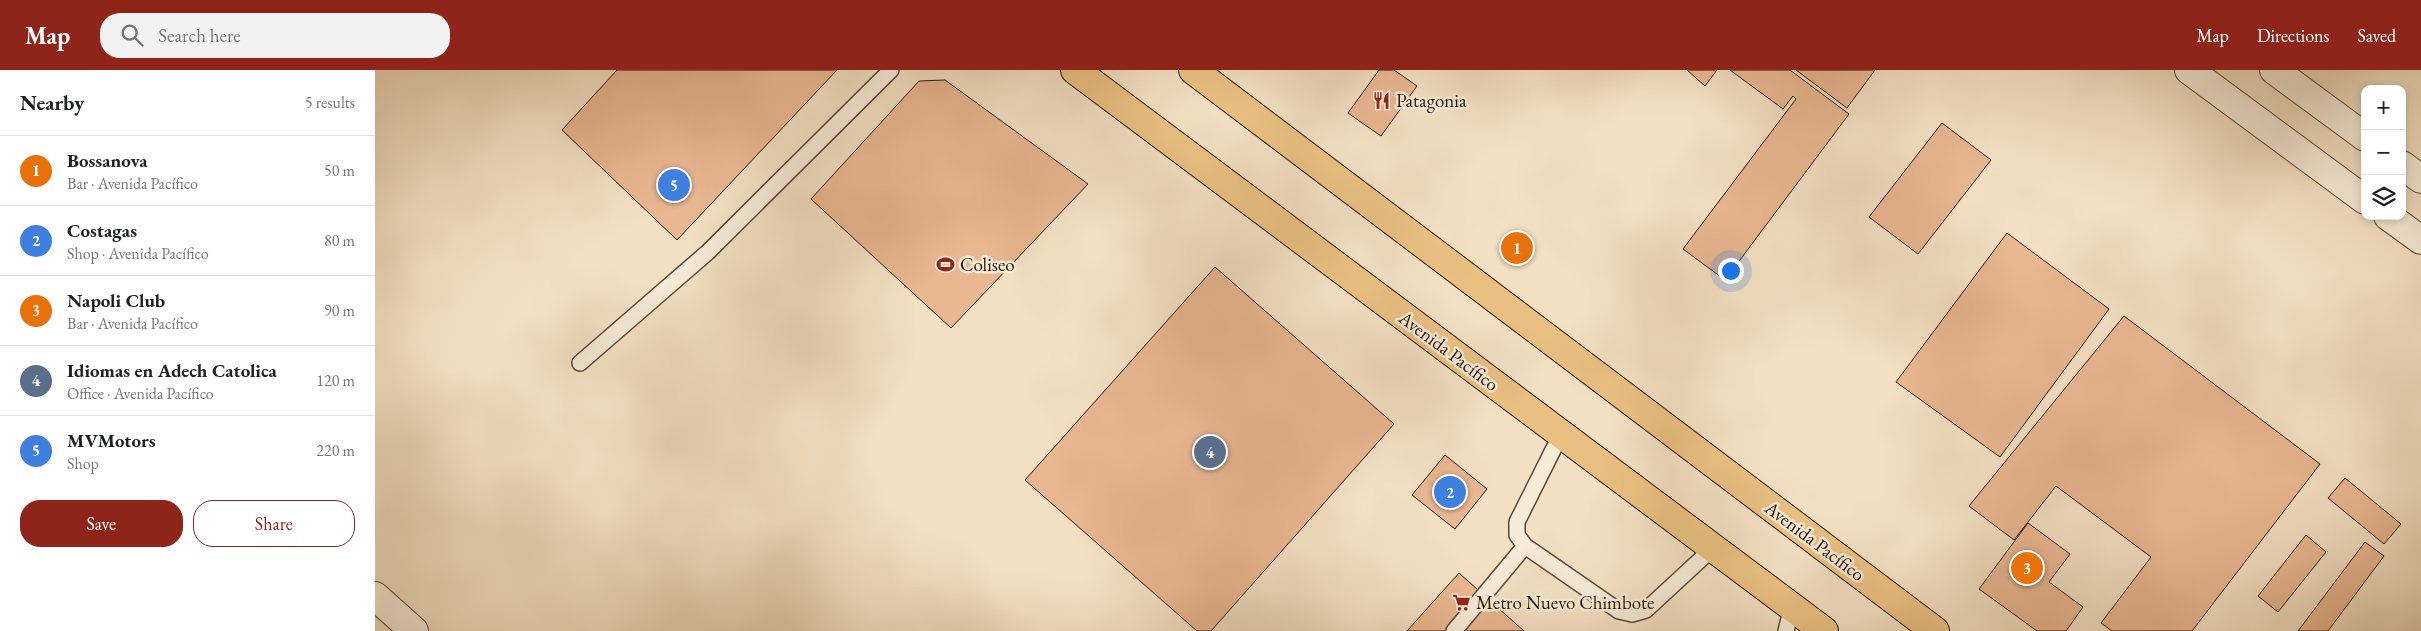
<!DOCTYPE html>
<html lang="en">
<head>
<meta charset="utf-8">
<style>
  :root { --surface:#fff; --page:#f2f2f2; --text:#202124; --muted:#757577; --line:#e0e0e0; --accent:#8f2418 }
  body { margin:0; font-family:"EB Garamond",serif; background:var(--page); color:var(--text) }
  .controls { position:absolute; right:15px; top:15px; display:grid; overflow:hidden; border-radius:10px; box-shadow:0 2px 8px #0003 }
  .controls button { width:45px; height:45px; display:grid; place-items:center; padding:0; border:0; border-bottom:1px solid var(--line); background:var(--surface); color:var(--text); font:25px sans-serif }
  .you { position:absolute; left:1355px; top:200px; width:18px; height:18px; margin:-12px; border:4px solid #fff; border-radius:50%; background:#1a73e8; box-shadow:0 0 0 8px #1a73e833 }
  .badge { display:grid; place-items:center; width:32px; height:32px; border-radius:50%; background:var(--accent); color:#fff; font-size:16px; font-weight:700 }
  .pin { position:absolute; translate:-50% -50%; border:2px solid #fff; box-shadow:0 1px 5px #0006 }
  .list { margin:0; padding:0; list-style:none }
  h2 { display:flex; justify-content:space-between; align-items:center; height:65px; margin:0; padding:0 20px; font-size:21px }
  h2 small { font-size:16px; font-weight:400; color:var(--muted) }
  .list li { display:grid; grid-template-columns:32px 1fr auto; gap:15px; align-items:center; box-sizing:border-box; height:70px; padding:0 20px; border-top:1px solid var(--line) }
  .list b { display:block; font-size:19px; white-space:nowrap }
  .list p { margin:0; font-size:16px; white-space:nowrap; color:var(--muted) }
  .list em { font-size:16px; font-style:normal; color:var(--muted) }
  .actions { display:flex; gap:10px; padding:15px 20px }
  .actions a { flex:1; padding:11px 0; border:1px solid var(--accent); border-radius:20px; text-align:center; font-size:18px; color:var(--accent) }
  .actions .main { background:var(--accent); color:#fff }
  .icon { flex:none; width:28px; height:28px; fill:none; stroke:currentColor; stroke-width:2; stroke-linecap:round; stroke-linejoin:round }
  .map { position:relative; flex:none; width:2046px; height:561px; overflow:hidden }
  header { display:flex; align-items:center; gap:30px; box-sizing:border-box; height:70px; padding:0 25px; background:var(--accent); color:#fff }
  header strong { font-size:24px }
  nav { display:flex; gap:28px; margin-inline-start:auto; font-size:18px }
  .search { width:350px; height:45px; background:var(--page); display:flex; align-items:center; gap:12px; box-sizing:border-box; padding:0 18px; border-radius:20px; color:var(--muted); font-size:19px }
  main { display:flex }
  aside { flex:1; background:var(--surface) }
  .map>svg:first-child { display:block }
  .building { fill:#e9b792; stroke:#261708 }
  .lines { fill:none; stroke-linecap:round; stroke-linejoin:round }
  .service-casing { stroke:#594937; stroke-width:18 }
  .minor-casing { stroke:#594937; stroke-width:30 }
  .primary-casing { stroke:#261708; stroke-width:30 }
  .service { stroke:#f7ebd8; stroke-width:15 }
  .minor { stroke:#f7ebd8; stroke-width:28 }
  .primary { stroke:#eac082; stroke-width:28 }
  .labels { text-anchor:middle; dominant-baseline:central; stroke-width:5; stroke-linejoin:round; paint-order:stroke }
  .poi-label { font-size:19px; fill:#261708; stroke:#f7ebd8; text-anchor:start }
  .street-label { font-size:19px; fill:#261708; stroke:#f7ebd8 }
</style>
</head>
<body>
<header>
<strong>Map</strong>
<div class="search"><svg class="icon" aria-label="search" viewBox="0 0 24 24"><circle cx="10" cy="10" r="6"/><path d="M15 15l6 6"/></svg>Search here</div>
<nav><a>Map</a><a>Directions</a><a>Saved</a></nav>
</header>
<main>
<aside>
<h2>Nearby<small>5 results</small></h2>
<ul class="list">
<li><span class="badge" style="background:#e8710a">1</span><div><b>Bossanova</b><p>Bar · Avenida Pacífico</p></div><em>50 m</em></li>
<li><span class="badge" style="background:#3f7fe0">2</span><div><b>Costagas</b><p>Shop · Avenida Pacífico</p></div><em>80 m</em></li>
<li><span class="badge" style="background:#e8710a">3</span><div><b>Napoli Club</b><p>Bar · Avenida Pacífico</p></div><em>90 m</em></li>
<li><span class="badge" style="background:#5c6f8a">4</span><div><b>Idiomas en Adech Catolica</b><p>Office · Avenida Pacífico</p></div><em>120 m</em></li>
<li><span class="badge" style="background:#3f7fe0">5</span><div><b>MVMotors</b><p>Shop</p></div><em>220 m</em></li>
</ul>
<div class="actions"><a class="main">Save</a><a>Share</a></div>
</aside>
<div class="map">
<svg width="2046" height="561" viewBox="0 0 2046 561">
  <rect width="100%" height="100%" fill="#f3e0c3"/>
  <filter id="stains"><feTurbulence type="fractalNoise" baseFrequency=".004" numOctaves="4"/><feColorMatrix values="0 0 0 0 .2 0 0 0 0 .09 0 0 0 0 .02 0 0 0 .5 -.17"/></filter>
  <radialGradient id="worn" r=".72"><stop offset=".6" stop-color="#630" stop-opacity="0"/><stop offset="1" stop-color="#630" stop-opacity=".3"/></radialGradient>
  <path class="building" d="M 242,0 L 462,0 L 302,170 L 187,60 Z
    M 1004,0 L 1019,0 L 1042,16 L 1006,66 L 973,43 Z
    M 1312,0 L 1342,0 L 1330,16 Z
    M 1355,0 L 1415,0 L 1474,44 L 1350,210 L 1308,179 L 1421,29 L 1418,26 L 1408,39 Z
    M 1421,0 L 1500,0 L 1472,38 Z
    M 570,10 L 713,114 L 576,258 L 436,129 L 544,11 Z
    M 1567,53 L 1616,90 L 1543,184 L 1494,147 Z
    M 1632,163 L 1734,239 L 1625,387 L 1521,312 Z
    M 840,197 L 1019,354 L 836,561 L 822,561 L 650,410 Z
    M 1749,246 L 1945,394 L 1817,561 L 1737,561 L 1726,553 L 1776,487 L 1681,416 L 1639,470 L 1594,436 Z
    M 1070,385 L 1112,419 L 1080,459 L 1037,425 Z
    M 1970,408 L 2026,454 L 2009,474 L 1953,428 Z
    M 1653,453 L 1695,484 L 1674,512 L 1708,537 L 1691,561 L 1662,561 L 1604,519 Z
    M 1931,465 L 1951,482 L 1903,542 L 1883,526 Z
    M 1990,472 L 2009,486 L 1953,561 L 1923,561 Z
    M 1084,503 L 1149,561 L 1032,561 Z"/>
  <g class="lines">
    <defs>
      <path id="service" d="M 205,293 L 333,182 L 516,0
        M 1186,364 L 1142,452 L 1142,465 L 1150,476 L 1244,541 L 1257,544 L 1271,540 L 1338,478
        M 1079,561 L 1150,476
        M 1411,561 L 1417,536"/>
      <path id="minor" d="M 1814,0 L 1990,130
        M 1899,0 L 1990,67
        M 2027,95 L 2046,109
        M 2013,146 L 2046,170
        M 0,526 L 39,561"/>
      <path id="primary" d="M 700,0 L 1449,561
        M 818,0 L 1560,561"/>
    </defs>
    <use href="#service" class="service-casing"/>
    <use href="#minor" class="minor-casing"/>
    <use href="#primary" class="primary-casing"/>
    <use href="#service" class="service"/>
    <use href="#minor" class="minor"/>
    <use href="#primary" class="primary"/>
  </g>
  <defs>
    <symbol id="restaurant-bare" viewBox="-9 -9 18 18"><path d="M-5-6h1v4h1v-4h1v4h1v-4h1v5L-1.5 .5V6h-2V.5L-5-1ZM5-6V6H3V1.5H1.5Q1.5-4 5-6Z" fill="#8f2418" stroke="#f7ebd8" stroke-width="2.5" paint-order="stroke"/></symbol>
    <symbol id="stadium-bare" viewBox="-9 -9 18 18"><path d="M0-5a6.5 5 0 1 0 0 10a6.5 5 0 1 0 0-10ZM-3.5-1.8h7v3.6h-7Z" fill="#8f2418" stroke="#f7ebd8" stroke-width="2.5" paint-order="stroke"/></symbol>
    <symbol id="supermarket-bare" viewBox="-9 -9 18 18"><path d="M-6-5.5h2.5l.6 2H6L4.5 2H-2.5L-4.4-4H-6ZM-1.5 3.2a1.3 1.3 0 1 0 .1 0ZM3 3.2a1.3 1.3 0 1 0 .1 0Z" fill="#8f2418" stroke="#f7ebd8" stroke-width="2.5" paint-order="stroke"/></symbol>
  </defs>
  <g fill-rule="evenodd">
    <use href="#restaurant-bare" x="994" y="18" width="25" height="25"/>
    <use href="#stadium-bare" x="558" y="182" width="25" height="25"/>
    <use href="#supermarket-bare" x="1074" y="520" width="25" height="25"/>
  </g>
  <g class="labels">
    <g class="poi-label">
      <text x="1021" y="30">Patagonia</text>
      <text x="585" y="194">Coliseo</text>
      <text x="1101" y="532">Metro Nuevo Chimbote</text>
    </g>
    <g class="street-label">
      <text transform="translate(1074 281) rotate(37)">Avenida Pacífico</text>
      <text transform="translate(1440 471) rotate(37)">Avenida Pacífico</text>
    </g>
  </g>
  <rect width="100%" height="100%" filter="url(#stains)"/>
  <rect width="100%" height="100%" fill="url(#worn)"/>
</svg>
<div class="controls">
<button>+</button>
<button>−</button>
<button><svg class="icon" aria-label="layers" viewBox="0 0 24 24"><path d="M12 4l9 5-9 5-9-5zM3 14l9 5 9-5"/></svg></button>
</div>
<div class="you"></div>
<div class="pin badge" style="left:1142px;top:178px;background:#e8710a">1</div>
<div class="pin badge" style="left:1075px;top:422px;background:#3f7fe0">2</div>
<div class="pin badge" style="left:1652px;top:498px;background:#e8710a">3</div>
<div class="pin badge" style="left:835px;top:382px;background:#5c6f8a">4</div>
<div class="pin badge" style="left:299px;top:115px;background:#3f7fe0">5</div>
</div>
</main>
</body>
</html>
